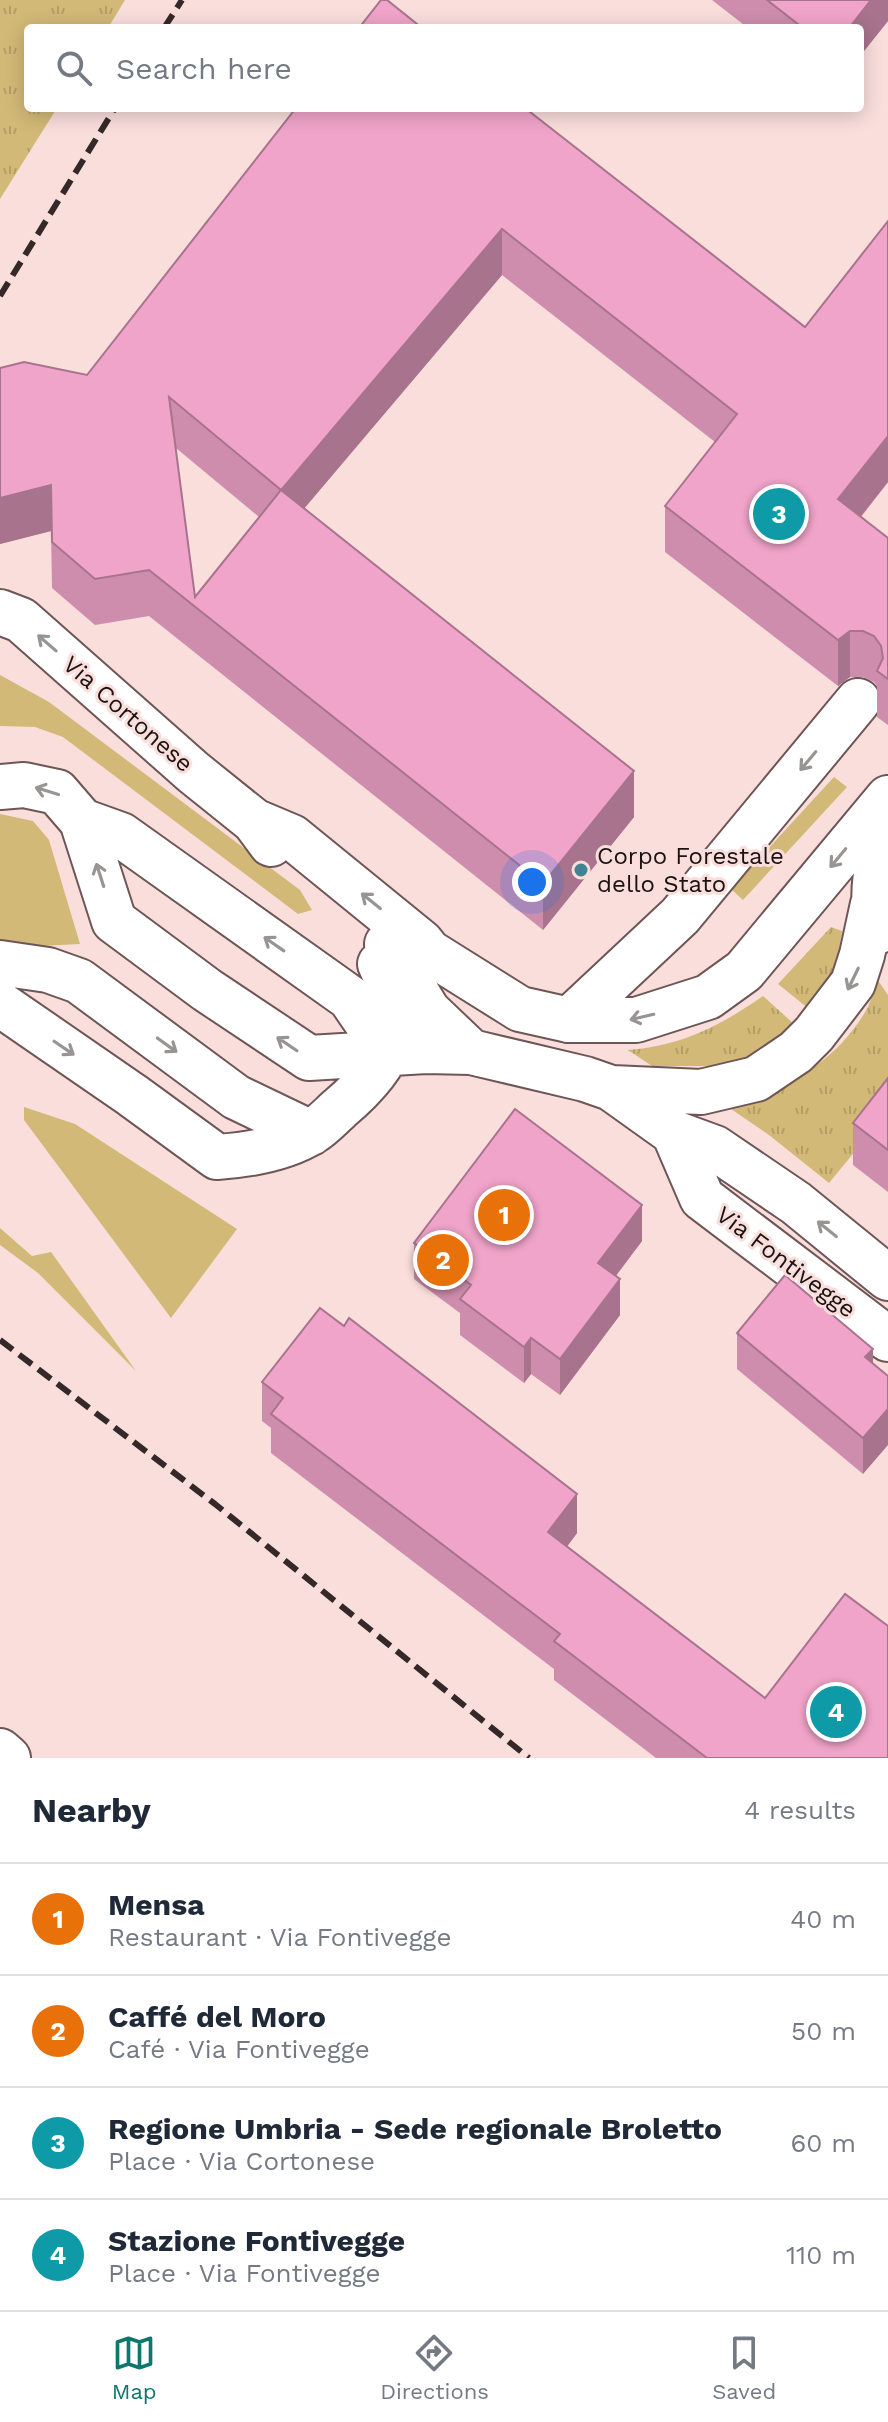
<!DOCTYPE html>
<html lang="en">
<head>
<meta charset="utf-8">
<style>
  :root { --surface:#fff; --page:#f6f6f7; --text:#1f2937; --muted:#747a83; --line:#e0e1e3; --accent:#0f766e }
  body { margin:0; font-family:"Work Sans",sans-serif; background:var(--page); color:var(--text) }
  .you { position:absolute; left:532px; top:882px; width:28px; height:28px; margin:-20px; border:6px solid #fff; border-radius:50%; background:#1a73e8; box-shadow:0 0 0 12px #1a73e833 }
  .badge { display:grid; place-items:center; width:52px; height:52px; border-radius:50%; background:var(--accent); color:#fff; font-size:26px; font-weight:700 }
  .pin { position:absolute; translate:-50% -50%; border:4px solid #fff; box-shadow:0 2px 8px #0006 }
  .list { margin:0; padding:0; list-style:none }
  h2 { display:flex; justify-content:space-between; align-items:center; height:104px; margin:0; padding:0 32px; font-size:34px }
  h2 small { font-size:26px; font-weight:400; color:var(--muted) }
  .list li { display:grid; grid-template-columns:52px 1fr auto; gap:24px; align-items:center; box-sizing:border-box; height:112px; padding:0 32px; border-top:2px solid var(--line) }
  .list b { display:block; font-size:30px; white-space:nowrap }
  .list p { margin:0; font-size:26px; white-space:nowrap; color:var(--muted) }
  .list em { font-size:26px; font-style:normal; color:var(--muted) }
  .icon { flex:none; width:44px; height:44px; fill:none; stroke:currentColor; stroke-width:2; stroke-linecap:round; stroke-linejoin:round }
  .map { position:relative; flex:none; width:888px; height:1758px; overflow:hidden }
  .search { position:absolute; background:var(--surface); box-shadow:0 4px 20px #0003; left:24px; right:24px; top:24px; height:88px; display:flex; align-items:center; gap:20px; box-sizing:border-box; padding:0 28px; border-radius:8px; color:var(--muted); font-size:30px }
  .sheet { height:552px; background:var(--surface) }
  nav { display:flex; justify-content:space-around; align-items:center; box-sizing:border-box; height:112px; border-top:2px solid var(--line); background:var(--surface); font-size:22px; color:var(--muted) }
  nav a { display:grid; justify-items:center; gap:4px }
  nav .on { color:var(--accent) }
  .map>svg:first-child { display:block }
  .grass { fill:url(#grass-tufts) }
  .garden { fill:#d3b977 }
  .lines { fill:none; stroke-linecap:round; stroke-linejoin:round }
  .minor-casing { stroke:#6d5655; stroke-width:48 }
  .major-casing { stroke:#6d5655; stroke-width:48 }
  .minor { stroke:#fff; stroke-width:44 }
  .major { stroke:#fff; stroke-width:44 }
  .rail { stroke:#342928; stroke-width:6; stroke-dasharray:16 8; stroke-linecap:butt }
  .wall { fill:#ce8dad; fill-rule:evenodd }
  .shaded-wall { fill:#a8738d }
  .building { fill:#f0a4c9; stroke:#a8738d; stroke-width:2; fill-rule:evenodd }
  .oneway { stroke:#989494 }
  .poi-dot { fill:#408393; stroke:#f9dedc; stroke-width:3 }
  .labels { text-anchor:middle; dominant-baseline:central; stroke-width:6; stroke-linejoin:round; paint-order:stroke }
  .street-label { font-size:24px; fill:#1b1212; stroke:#f9dedc }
  .poi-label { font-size:24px; fill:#1b1212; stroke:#f9dedc; text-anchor:start }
</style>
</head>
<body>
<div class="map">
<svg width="888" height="1758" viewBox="0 0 888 1758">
  <defs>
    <pattern id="grass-tufts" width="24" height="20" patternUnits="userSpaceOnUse" patternTransform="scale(2)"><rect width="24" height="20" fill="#d3b977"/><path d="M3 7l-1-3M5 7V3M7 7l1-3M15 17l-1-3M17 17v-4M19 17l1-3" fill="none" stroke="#b59e66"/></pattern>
  </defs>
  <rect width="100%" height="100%" fill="#f9dedc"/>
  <path class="grass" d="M 0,0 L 125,0 L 108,28 L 28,28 L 28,108 L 57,108 L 0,199 Z
    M 831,927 L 842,931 C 836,970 832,977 809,1009 L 778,984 Z
    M 877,979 L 888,995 L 888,1111 L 829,1183 L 769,1135 L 728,1107 C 783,1089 832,1066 864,1014 C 871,1004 873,990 877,979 Z
    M 763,996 L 794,1024 L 779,1041 L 748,1057 L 722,1066 L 652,1066 L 628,1050 C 681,1046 720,1026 763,996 Z"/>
  <path class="garden" d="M 0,675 L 49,702 L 300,890 L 312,910 L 298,914 L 63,737 L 35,727 L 0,726 Z
    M 834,777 L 847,787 L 743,900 L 731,889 Z
    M 0,814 L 33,821 L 49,840 L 80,944 L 0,948 Z
    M 24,1107 L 75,1124 L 237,1229 L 171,1318 L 24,1120 Z
    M 0,1228 L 32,1256 L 51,1252 L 136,1371 L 38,1273 L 0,1245 Z"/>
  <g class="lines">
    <defs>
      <path id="minor" d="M 0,787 L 24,785 L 57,792 L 82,821 L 114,921 L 207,990 L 309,1058 L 426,1051 L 471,1052
        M 82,821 L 121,835 L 350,998 L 389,1055
        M 877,932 C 870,890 877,860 888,820
        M 387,944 L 428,1011 L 471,1052 L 585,1079 L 611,1088 L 674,1133 L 715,1148 L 796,1203 L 888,1278
        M 0,963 L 48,970 L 79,981 L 236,1097 L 311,1133
        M 0,1004 L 132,1095 L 217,1157 C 247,1155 285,1149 312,1132 C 322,1126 331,1116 340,1108 C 391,1065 412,1026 380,964
        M 569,1020 L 680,916 L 858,701
        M 612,1088 L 701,1092 L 756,1079 L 796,1052 L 814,1034 L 853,983 L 862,955 L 873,904
        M 674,1133 L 702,1198 L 888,1339
        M 0,1751 L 8,1758"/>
      <path id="major" d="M 0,612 L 21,620 L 193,772 L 254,821 L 271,844
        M 254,821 L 292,837 L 421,942 L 429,952 L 520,1009 L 569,1020 L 636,1020 L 708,997 L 744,971 L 888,798"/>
    </defs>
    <use href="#minor" class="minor-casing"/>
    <use href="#major" class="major-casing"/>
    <use href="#minor" class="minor"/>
    <use href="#major" class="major"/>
    <path class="rail" d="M 164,28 L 182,0
      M 0,296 L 115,108
      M 0,1340 L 215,1504 L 529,1758"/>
  </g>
  <path class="wall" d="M 712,0 L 888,0 L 888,21 L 860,56 L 860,28 L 748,28 Z
    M 296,108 L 805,327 L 888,221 L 888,482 L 861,517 L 888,538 L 888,725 L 877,717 L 877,686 L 874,682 L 863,677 L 850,677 L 838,686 L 665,552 L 665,506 L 715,442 L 502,275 L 304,508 L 634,817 L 543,930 L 149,616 L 95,625 L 52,588 L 51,531 L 0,544 L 0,368 L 87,375 ZM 176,448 L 259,517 L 195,597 Z
    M 888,1078 L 888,1192 L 853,1165 L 853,1123 Z
    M 642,1241 L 616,1276 L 620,1315 L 560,1395 L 531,1374 L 524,1383 L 460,1335 L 460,1313 L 414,1279 L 414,1243 Z
    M 737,1333 L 873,1349 L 863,1474 L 737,1369 Z
    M 262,1382 L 577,1533 L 567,1547 L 765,1698 L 888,1758 L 656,1758 L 554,1680 L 554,1669 L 271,1453 L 271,1428 L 262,1421 Z"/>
  <path class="shaded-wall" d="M 871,0 L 888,0 L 888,21 L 860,56 L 860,28 L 849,28 Z
    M 502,229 L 502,275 L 281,536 L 281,490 Z
    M 888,436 L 888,482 L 838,545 L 838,499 Z
    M 51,485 L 51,531 L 0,544 L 0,498 Z
    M 850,631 L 850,677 L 838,686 L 838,640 Z
    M 634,771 L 634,817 L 543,930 L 543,884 Z
    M 642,1205 L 642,1241 L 598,1299 L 598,1263 Z
    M 620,1279 L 620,1315 L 560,1395 L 560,1359 Z
    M 531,1338 L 531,1374 L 524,1383 L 524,1347 Z
    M 873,1349 L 873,1385 L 865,1357 Z
    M 888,1409 L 888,1445 L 863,1474 L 863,1438 Z
    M 577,1494 L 577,1533 L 548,1571 L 548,1532 Z"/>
  <path class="building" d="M 381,0 L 387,0 L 422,28 L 359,28 Z
    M 767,0 L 871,0 L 849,28 L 803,28 Z
    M 296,108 L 525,108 L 805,327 L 888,221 L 888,436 L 838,499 L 888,538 L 888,679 L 877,671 L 883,658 L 881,646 L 874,636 L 863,631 L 850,631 L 838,640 L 665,506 L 737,414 L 502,229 L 281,490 L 634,771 L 543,884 L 149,570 L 95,579 L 52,542 L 51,485 L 0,498 L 0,368 L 24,362 L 87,375 ZM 169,397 L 281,490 L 195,597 Z
    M 888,1078 L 888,1150 L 853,1123 Z
    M 515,1109 L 642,1205 L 598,1263 L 620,1279 L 560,1359 L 531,1338 L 524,1347 L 460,1299 L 471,1285 L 414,1243 Z
    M 785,1275 L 873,1349 L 865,1357 L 888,1376 L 888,1409 L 863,1438 L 737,1333 Z
    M 320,1308 L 344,1326 L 349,1318 L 577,1494 L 548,1532 L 765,1698 L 845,1594 L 888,1626 L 888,1758 L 707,1758 L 554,1641 L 560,1634 L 271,1414 L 283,1398 L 262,1382 Z"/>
  <defs><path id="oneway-shaft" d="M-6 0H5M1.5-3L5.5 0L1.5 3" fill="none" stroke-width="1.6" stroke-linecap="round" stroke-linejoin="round" transform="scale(2)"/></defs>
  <g class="oneway">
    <use href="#oneway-shaft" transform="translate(47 643) rotate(-139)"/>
    <use href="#oneway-shaft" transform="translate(808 761) rotate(130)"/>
    <use href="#oneway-shaft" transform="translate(47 791) rotate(-163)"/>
    <use href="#oneway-shaft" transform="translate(838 858) rotate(130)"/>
    <use href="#oneway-shaft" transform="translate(100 875) rotate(-108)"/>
    <use href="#oneway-shaft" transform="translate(371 901) rotate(-141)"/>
    <use href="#oneway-shaft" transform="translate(274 944) rotate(-145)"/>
    <use href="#oneway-shaft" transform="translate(853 979) rotate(116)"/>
    <use href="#oneway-shaft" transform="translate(642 1017) rotate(167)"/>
    <use href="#oneway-shaft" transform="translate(287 1044) rotate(-146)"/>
    <use href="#oneway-shaft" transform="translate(167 1045) rotate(36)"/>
    <use href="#oneway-shaft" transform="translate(64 1048) rotate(34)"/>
    <use href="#oneway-shaft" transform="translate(827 1229) rotate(-141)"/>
  </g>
  <circle class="poi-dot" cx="581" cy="870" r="8"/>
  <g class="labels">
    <g class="street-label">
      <text transform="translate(128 714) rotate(41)">Via Cortonese</text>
      <text transform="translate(786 1262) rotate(37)">Via Fontivegge</text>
    </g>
    <g class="poi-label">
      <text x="597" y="856">Corpo Forestale<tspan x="597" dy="28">dello Stato</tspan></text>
    </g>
  </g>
</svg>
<div class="you"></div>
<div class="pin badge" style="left:504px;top:1215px;background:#e8710a">1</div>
<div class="pin badge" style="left:443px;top:1260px;background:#e8710a">2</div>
<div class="pin badge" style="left:779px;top:514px;background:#0f9aa8">3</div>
<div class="pin badge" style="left:836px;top:1712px;background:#0f9aa8">4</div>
<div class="search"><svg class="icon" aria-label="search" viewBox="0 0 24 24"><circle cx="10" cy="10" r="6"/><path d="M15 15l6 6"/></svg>Search here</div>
</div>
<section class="sheet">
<h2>Nearby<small>4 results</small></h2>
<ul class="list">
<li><span class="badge" style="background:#e8710a">1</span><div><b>Mensa</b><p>Restaurant · Via Fontivegge</p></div><em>40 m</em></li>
<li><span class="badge" style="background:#e8710a">2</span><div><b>Caffé del Moro</b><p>Café · Via Fontivegge</p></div><em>50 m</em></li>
<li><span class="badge" style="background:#0f9aa8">3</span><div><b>Regione Umbria - Sede regionale Broletto</b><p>Place · Via Cortonese</p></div><em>60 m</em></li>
<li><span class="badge" style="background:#0f9aa8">4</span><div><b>Stazione Fontivegge</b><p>Place · Via Fontivegge</p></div><em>110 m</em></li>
</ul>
</section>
<nav>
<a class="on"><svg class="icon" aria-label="map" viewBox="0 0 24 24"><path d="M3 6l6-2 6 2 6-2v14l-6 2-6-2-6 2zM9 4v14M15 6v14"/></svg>Map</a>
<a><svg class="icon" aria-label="directions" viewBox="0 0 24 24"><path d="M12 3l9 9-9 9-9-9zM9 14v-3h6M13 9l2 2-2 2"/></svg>Directions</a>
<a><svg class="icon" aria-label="saved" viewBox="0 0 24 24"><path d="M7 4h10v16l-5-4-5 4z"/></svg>Saved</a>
</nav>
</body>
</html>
